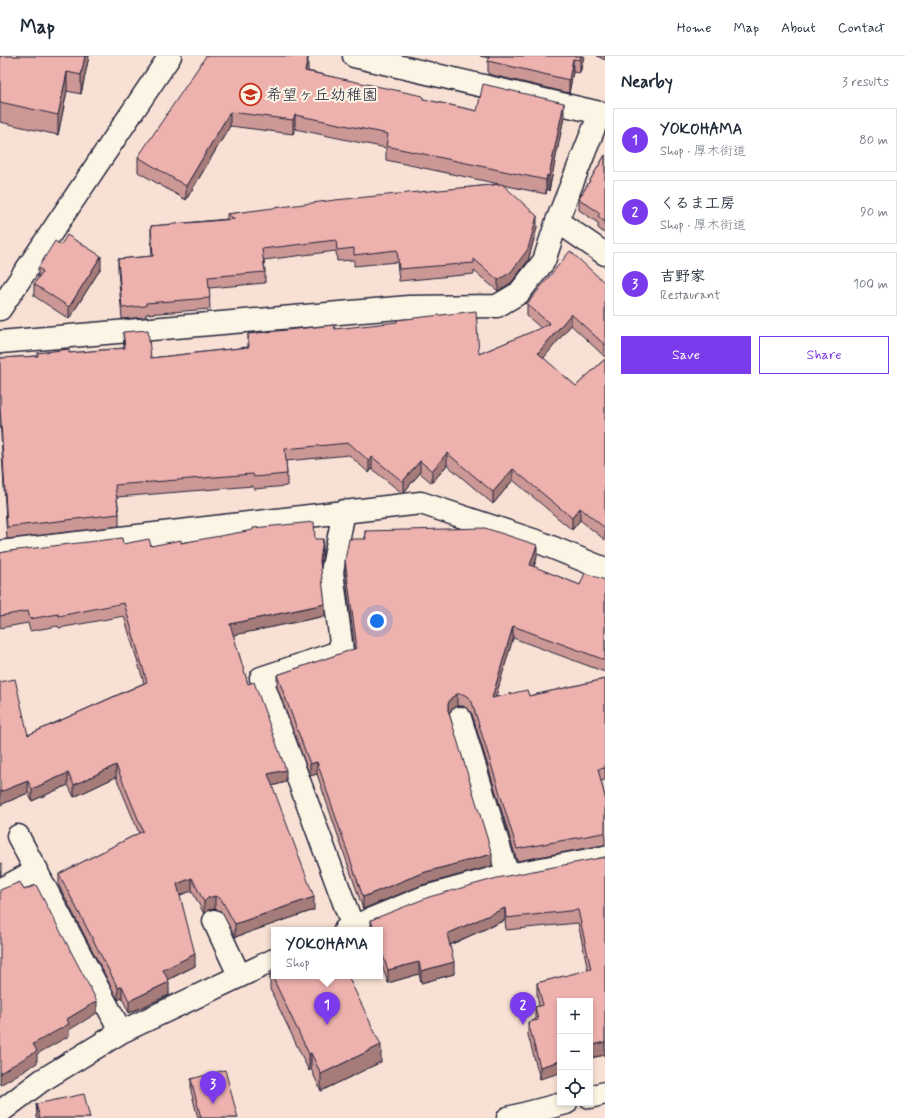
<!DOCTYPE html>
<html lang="en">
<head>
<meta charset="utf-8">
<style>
  :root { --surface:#fff; --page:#f6f6f7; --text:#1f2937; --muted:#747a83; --line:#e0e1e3; --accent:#7c3aed }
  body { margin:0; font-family:Mynerve,"Klee One",sans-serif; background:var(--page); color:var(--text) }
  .controls { position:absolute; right:12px; bottom:12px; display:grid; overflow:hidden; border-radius:0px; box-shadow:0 2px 6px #0003 }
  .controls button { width:36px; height:36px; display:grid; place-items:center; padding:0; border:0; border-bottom:1px solid var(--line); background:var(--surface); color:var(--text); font:20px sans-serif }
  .you { position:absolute; left:377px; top:565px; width:14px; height:14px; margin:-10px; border:3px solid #fff; border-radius:50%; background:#1a73e8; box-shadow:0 0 0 6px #1a73e833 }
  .badge { display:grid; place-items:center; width:26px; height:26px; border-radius:50%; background:var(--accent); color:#fff; font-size:13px; font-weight:700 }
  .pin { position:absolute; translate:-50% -33px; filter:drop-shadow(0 1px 2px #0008) }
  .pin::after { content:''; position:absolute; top:21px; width:14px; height:12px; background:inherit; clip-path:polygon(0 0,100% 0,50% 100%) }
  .popup { position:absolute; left:271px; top:871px; width:112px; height:52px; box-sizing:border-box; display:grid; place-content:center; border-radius:0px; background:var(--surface); filter:drop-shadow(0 1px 3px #0005); font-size:13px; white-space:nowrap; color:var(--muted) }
  .popup b { font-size:15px; color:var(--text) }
  .popup::after { content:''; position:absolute; left:50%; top:100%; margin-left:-8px; border:8px solid transparent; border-top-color:var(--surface) }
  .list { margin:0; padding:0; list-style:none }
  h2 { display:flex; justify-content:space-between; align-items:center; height:52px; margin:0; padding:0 16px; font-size:17px }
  h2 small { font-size:13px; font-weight:400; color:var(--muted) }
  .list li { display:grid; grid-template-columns:26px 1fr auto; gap:12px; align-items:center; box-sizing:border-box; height:64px; margin:0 8px 8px; padding:0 8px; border:1px solid var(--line); border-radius:0px }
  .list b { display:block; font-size:15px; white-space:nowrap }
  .list p { margin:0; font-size:13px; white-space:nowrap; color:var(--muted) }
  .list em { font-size:13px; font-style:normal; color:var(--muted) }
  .actions { display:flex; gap:8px; padding:12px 16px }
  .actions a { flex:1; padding:9px 0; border:1px solid var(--accent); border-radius:0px; text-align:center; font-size:14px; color:var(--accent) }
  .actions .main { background:var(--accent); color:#fff }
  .icon { flex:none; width:22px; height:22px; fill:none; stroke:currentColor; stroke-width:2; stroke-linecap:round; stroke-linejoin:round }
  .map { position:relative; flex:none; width:605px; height:1062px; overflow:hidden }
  header { display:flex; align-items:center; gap:24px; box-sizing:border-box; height:56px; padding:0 20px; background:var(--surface); border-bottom:1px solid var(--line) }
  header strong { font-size:19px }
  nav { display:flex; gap:22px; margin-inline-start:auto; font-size:14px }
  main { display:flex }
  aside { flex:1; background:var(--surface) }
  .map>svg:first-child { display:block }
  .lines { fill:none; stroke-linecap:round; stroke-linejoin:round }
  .minor-casing { stroke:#22223b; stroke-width:25 }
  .major-casing { stroke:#22223b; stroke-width:25 }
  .minor { stroke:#fcf5e5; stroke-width:22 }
  .major { stroke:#fcf5e5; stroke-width:22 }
  .wall { fill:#cc9896; stroke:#22223b }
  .shaded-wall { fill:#a67c7a; stroke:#22223b }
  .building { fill:#edb1ae; stroke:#22223b }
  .labels { text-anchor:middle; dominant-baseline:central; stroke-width:4; stroke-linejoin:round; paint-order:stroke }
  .poi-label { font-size:16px; fill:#22223b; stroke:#fcf5e5; text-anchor:start }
</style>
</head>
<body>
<header>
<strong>Map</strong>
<nav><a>Home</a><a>Map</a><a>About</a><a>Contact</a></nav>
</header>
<main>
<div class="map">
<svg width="605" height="1062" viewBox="0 0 605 1062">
  <rect width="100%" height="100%" fill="#f8e1d4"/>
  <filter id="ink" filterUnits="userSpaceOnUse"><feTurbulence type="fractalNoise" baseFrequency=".025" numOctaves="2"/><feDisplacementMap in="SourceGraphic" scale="8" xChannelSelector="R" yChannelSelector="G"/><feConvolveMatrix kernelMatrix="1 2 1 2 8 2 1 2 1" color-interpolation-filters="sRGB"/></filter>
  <g filter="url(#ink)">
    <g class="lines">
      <defs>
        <path id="minor" d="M 354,0 L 600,57 L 605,61
          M 557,165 L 605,198
          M 0,253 L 170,0
          M 0,286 L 409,251 L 497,250 L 519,237 L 544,205 L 557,165 L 600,57
          M 344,455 L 332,516 L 342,595 L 261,622 L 353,871
          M 0,496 L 421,447 L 539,486 L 605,513
          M 460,662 L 508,820
          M 18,780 L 121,976
          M 0,834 L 37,814
          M 214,865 L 239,919
          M 345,874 L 425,841 L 494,822 L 605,801
          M 0,1056 L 41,1025 L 121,976 L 274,904"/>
        <path id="major" d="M 590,1041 L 605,1037
          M 508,1062 L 566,1047"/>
      </defs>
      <use href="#minor" class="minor-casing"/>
      <use href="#major" class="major-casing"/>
      <use href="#minor" class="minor"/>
      <use href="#major" class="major"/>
    </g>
    <path class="wall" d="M 0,0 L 89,0 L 81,38 L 67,35 L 58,79 L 0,66 Z
      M 480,0 L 584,0 L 580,17 L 573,16 L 569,37 L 488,18 L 488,5 L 489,2 Z
      M 597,0 L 605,0 L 605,4 Z
      M 308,15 L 423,43 L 477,55 L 564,61 L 549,135 L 547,133 L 546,138 L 503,129 L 537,171 L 528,205 L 511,227 L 498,235 L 474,215 L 474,218 L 399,225 L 397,206 L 354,210 L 354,204 L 337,205 L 336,195 L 264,204 L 265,216 L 265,227 L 209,232 L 210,253 L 146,258 L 146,261 L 122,263 L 118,214 L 118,203 L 152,200 L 151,182 L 151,170 L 227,163 L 227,158 L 499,128 L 386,104 L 386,92 L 295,73 L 293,78 L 230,70 L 186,144 L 138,116 L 138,101 Z
      M 605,99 L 605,178 L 598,172 L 598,167 L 579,154 L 579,143 Z
      M 61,189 L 101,212 L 69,263 L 34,240 L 34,228 L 38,222 L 38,212 Z
      M 605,227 L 605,301 L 571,269 L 543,302 L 576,330 L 605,303 L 605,484 L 580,464 L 572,474 L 513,424 L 493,448 L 447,409 L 432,427 L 420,417 L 404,436 L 402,437 L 372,413 L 369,417 L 349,399 L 286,405 L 287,418 L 287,430 L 254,433 L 253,430 L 117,441 L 119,458 L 119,470 L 7,483 L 0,362 L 0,302 L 37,300 L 124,292 L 123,276 L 151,302 L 248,291 L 248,278 L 335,273 L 479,298 L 541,272 L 527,260 L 527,248 Z
      M 365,475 L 537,501 L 534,511 L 580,529 L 605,524 L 605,616 L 513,582 L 495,641 L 529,640 L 605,623 L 605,724 L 601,725 L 605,741 L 605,789 L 603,789 L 517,805 L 472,658 L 468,653 L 463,650 L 457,650 L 451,654 L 449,657 L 492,810 L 422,829 L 363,853 L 317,718 L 310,720 L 277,631 L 277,619 L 355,593 L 345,516 L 345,504 L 365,483 Z
      M 315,483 L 323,496 L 320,512 L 325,560 L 233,579 L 248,628 L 286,726 L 272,730 L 314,854 L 235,881 L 221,855 L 215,853 L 208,854 L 204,858 L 192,835 L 180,839 L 195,910 L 168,924 L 169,939 L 129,957 L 122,942 L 118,944 L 59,830 L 59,818 L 139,777 L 116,721 L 74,741 L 68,729 L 32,745 L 28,737 L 0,749 L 28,679 L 144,627 L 124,560 L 59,572 L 58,570 L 30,575 L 28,567 L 0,572 L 0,497 L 123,488 L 151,490 L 181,487 Z
      M 605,801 L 605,999 L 590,1002 L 590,945 L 540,1023 L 528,979 L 528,966 L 535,964 L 535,951 L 539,950 L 537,939 L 537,927 L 588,914 L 578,867 L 506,874 L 505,864 L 450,889 L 454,918 L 421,927 L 419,918 L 388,927 L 380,904 L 380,874 L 371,874 L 371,864 Z
      M 270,916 L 381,1006 L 321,1035 L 311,1013 L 309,1015 L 270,933 Z
      M 191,1023 L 238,1062 L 198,1062 L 191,1035 Z
      M 36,1048 L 90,1062 L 37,1062 Z"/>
    <path class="shaded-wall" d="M 85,0 L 89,0 L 81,38 L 81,19 Z
      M 581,0 L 584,0 L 580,17 L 580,4 Z
      M 308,1 L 308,16 L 305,15 Z
      M 573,3 L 573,16 L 569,37 L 569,24 Z
      M 67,16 L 67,35 L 58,79 L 58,59 Z
      M 564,47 L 564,61 L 549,135 L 549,120 Z
      M 230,56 L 230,70 L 186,144 L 186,130 Z
      M 295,59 L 295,73 L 293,78 L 293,64 Z
      M 547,119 L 547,133 L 546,138 L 546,124 Z
      M 537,160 L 537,171 L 528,205 L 511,227 L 498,235 L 498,224 Z
      M 101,200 L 101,212 L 69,263 L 69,251 Z
      M 571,258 L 571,269 L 538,309 L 538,297 Z
      M 447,397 L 447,409 L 432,427 L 432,415 Z
      M 372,401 L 372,413 L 369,417 L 369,405 Z
      M 420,405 L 420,417 L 404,436 L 404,424 Z
      M 513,413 L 513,424 L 493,448 L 493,436 Z
      M 580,452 L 580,464 L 572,474 L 572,462 Z
      M 323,483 L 323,496 L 320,517 L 320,505 Z
      M 537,489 L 537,501 L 530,521 L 530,509 Z
      M 325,548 L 325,560 L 230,580 L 230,568 Z
      M 513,570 L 513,582 L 492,654 L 492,642 Z
      M 457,638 L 457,650 L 451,654 L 448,660 L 448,648 L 451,642 Z
      M 317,706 L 317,718 L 310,720 L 310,708 Z
      M 116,709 L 116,721 L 74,741 L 74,729 Z
      M 286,714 L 286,726 L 268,731 L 268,718 Z
      M 68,717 L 68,729 L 32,745 L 32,733 Z
      M 28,725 L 28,737 L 0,749 L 0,736 Z
      M 492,798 L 492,810 L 422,829 L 363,853 L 363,841 L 422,817 Z
      M 1,807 L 1,819 L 0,820 L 0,808 Z
      M 192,822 L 192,835 L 177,840 L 177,828 Z
      M 215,840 L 215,853 L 208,854 L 204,858 L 204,846 L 208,842 Z
      M 314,841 L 314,854 L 235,881 L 235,868 Z
      M 505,852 L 505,864 L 447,890 L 447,878 Z
      M 195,898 L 195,910 L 163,926 L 163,914 Z
      M 419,906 L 419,918 L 388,927 L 388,914 Z
      M 454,906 L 454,918 L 421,927 L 421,915 Z
      M 169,926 L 169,939 L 129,957 L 129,945 Z
      M 122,930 L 122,942 L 118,944 L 118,932 Z
      M 97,945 L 97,957 L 69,974 L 69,980 L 37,998 L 37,1007 L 0,1029 L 0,1017 L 33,988 L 67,963 Z
      M 605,986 L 605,999 L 590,1002 L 590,990 Z
      M 381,989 L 381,1006 L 321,1035 L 321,1018 Z
      M 311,997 L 311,1013 L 309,1015 L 309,998 Z
      M 560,1005 L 560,1017 L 540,1023 L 540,1011 Z"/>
    <path class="building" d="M 0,0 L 85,0 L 81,19 L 67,16 L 58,59 L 0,46 Z
      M 206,0 L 302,0 L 308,1 L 305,15 L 423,40 L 423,43 L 477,55 L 483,28 L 564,47 L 549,120 L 547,119 L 546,124 L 386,90 L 388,78 L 295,59 L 293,64 L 230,56 L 186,130 L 138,101 Z
      M 489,0 L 581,0 L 580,4 L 573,3 L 569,24 L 488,5 Z
      M 605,99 L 605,166 L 598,160 L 600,157 L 579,143 Z
      M 502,128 L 537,160 L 528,193 L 511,216 L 498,224 L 474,203 L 474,207 L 399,213 L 397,194 L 354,199 L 354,192 L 337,194 L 336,184 L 262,193 L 265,216 L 208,221 L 210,242 L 146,247 L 146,250 L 122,252 L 118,203 L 153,200 L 151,170 L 235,163 L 227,158 L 335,144 Z
      M 67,179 L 101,200 L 69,251 L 34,228 L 43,215 L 38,212 L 55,185 L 61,189 Z
      M 570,195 L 605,227 L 605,289 L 571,258 L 538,297 L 576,330 L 605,303 L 605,472 L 580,452 L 572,462 L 513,413 L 493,436 L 447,397 L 432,415 L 420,405 L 404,424 L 402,425 L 372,401 L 369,405 L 349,387 L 285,393 L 287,418 L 254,421 L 253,418 L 115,429 L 119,458 L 7,471 L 0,350 L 0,302 L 38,300 L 37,297 L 69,293 L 69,297 L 125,292 L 123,276 L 148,274 L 151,302 L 249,291 L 248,278 L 334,269 L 335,273 L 397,266 L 397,264 L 476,255 L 479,298 L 550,268 L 527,248 Z
      M 314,466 L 315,483 L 323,483 L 320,505 L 325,548 L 230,568 L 248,628 L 254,626 L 286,714 L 268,718 L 314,841 L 235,868 L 221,843 L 215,840 L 208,842 L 204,846 L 192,822 L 177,828 L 195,898 L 163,914 L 169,926 L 129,945 L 122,930 L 118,932 L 59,818 L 143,775 L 116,709 L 74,729 L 68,717 L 32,733 L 28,725 L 0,736 L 0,626 L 15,623 L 28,679 L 147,626 L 124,547 L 59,560 L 58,558 L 30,563 L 28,555 L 0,560 L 0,497 L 9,495 L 122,482 L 123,488 L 149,483 L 151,490 L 181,484 L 181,487 L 253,474 L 253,472 Z
      M 485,472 L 537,489 L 530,509 L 580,529 L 585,517 L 605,524 L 605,604 L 513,570 L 492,642 L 527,634 L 529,640 L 605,623 L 605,712 L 598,713 L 605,741 L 605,777 L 603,777 L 517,793 L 472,646 L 468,641 L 463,638 L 457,638 L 451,642 L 448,648 L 448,654 L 492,798 L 422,817 L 363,841 L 317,706 L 310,708 L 277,619 L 357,592 L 345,504 L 349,483 L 366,483 L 365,475 Z
      M 605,801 L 605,986 L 590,990 L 590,945 L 560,945 L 560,1005 L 540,1011 L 528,966 L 538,964 L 535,951 L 543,949 L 537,927 L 591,913 L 578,854 L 506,862 L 505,852 L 447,878 L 454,906 L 421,915 L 419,906 L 388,914 L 380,891 L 380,874 L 374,874 L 371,864 L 429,841 L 497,822 Z
      M 20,826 L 24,834 L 36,829 L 97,945 L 67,963 L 69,968 L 33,988 L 37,995 L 0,1017 L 0,834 Z
      M 274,914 L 274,920 L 348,920 L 381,989 L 321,1018 L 311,997 L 309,998 L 270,916 Z
      M 225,1014 L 238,1062 L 201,1062 L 191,1023 Z
      M 84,1038 L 90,1062 L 40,1062 L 36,1048 Z"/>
  </g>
  <defs>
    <symbol id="school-ring" viewBox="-11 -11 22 22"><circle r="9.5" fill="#fcf5e5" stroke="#c8321e" stroke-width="1.5"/><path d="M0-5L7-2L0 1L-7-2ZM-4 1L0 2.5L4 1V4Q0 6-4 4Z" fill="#c8321e"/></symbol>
  </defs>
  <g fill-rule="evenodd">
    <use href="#school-ring" x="238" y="26" width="25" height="25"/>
  </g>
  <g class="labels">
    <g class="poi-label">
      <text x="266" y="39">希望ヶ丘幼稚園</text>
    </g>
  </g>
</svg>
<div class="controls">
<button>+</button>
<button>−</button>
<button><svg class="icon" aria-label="locate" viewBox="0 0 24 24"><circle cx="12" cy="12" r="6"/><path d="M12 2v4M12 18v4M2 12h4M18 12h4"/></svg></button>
</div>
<div class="you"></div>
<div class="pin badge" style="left:327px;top:969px">1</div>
<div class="popup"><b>YOKOHAMA</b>Shop</div>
<div class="pin badge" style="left:523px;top:969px">2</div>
<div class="pin badge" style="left:213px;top:1048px">3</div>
</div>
<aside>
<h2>Nearby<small>3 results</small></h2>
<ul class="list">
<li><span class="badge">1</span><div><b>YOKOHAMA</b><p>Shop · 厚木街道</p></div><em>80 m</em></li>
<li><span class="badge">2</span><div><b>くるま工房</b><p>Shop · 厚木街道</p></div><em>90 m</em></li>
<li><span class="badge">3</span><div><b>吉野家</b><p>Restaurant</p></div><em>100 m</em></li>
</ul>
<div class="actions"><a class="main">Save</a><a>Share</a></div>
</aside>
</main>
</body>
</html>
